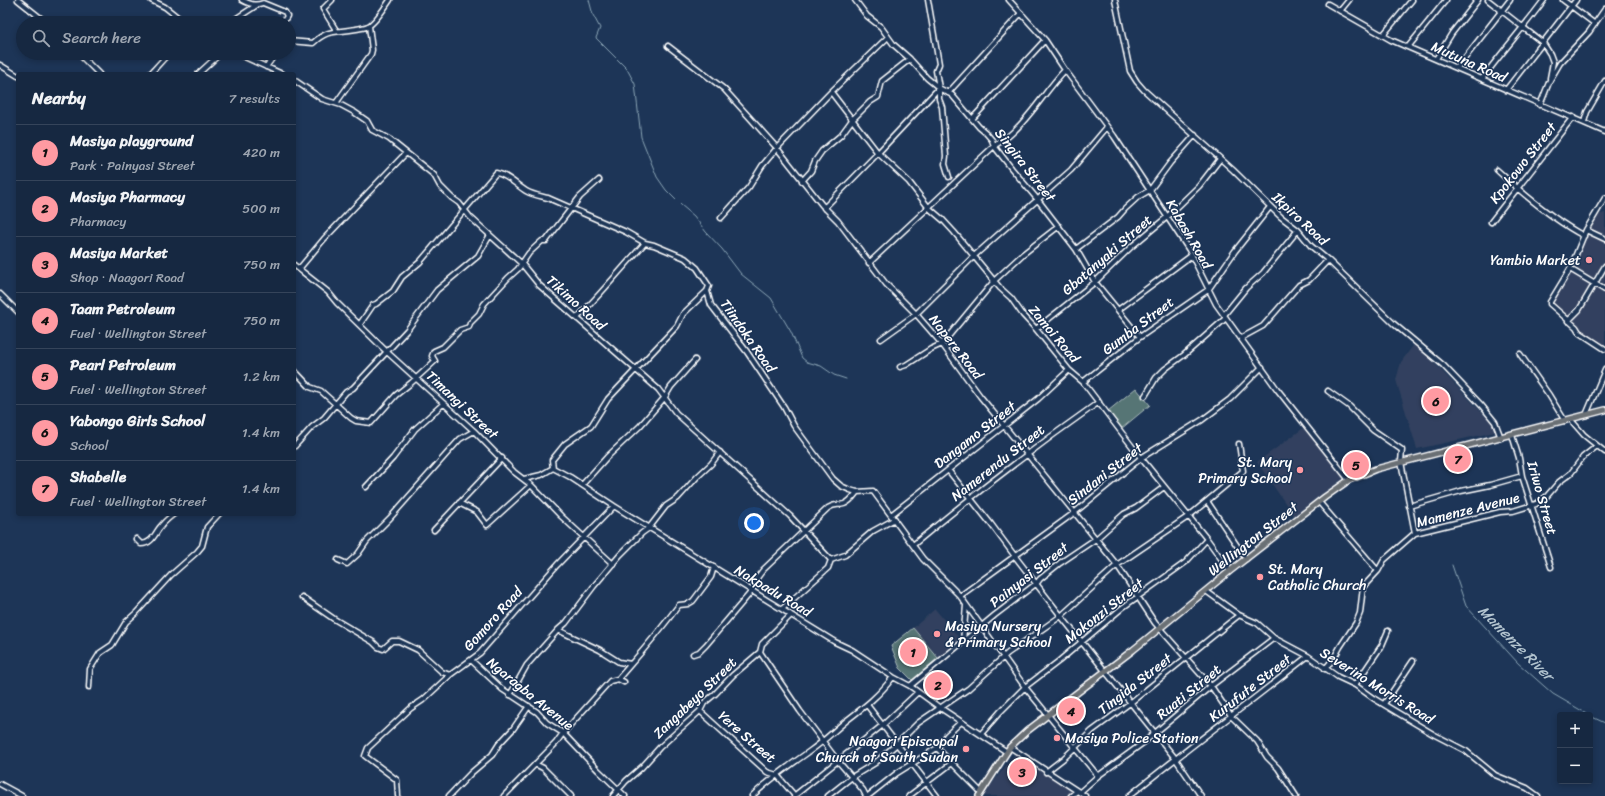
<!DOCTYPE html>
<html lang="en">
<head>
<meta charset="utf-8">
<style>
  :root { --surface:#162841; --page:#23344c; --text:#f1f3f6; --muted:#9ea6b1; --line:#35445a; --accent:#ff9aa2 }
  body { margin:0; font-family:Sriracha,sans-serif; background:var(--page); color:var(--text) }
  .controls { position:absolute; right:12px; bottom:12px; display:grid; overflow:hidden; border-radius:4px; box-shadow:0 2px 6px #0003 }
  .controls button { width:36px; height:36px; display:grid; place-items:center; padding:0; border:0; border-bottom:1px solid var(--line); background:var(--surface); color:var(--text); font:20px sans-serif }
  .you { position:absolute; left:754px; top:523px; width:14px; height:14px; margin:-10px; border:3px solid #fff; border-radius:50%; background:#1a73e8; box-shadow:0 0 0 6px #1a73e833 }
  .badge { display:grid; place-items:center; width:26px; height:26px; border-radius:50%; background:var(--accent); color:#111; font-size:13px; font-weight:700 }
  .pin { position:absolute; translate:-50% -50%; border:2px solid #fff; box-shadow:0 1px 4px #0006 }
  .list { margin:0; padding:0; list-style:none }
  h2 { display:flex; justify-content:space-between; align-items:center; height:52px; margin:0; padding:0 16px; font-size:17px }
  h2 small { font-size:13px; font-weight:400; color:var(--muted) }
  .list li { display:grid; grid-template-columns:26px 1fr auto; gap:12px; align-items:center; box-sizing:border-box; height:56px; padding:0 16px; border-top:1px solid var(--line) }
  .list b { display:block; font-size:15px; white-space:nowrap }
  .list p { margin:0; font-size:13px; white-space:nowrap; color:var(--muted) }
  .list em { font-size:13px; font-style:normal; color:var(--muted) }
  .icon { flex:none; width:22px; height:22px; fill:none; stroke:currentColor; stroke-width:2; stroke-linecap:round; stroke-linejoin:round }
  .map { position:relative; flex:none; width:1605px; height:796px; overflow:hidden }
  .search { position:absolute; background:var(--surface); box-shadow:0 2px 6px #0003; left:16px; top:16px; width:280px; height:44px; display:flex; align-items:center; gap:10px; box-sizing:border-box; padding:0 14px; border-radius:22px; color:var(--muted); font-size:15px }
  .panel { position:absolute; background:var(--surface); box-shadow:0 2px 6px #0003; left:16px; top:72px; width:280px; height:444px; border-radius:4px }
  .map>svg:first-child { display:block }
  .built { fill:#31415e }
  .green { fill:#567574; stroke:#aababa }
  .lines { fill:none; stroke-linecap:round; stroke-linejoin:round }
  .stream { stroke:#8da7b7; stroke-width:1 }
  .minor-casing { stroke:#fff; stroke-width:7 }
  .major-casing { stroke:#fff; stroke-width:8 }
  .minor { stroke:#1d3557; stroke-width:4 }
  .major { stroke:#6b6f75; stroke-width:5 }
  .poi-dot { fill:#ff9aa2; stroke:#1d3557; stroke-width:1.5 }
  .labels { text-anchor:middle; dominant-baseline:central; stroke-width:3; stroke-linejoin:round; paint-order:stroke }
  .street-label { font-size:14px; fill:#fff; stroke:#1d3557 }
  .poi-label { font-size:14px; fill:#fff; stroke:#1d3557; text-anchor:end }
  .water-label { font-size:15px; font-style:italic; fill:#b3c4cf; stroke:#1d3557 }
</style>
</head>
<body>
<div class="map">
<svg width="1605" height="796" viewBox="0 0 1605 796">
  <rect width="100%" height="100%" fill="#1d3557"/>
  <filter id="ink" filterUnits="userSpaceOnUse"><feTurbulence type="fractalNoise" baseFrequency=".025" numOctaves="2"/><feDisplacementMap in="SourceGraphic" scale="8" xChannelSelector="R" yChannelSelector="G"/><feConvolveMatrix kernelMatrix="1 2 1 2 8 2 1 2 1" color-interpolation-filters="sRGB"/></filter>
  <g filter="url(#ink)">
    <path class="built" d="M 1605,213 L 1605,347 L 1578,330 L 1549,305 L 1597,215 Z
      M 1415,343 L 1491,422 L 1495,432 L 1417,449 L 1396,380 L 1401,362 Z
      M 1305,427 L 1344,478 L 1294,516 L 1257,462 Z
      M 935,609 L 961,640 L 938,658 L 913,628 Z
      M 1016,753 L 1074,792 L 1069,796 L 982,796 Z"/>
    <path class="green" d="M 1136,388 L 1150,405 L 1121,429 L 1108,411 Z
      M 913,628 L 938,658 L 912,680 L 900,668 L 891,646 Z"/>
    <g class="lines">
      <path class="stream" d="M 589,0 L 593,15 L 600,28 L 596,38 L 627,69 L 635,84 L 641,137 L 657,177 L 666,190 L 681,205 L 694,216 L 706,232 L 722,249 L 741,274 L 771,298 L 791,332 L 802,358 L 807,362 L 821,366 L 834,375 L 846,379
        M 1452,565 L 1466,606 L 1518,663 L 1553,694 L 1589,715
        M 1590,716 L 1605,723"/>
      <defs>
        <path id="minor" d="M 18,0 L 47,23
          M 151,0 L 165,7 L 185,23
          M 242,0 C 249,4 255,6 263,3 L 285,12 L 287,16 L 283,23
          M 332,0 L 323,9 L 336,30
          M 855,0 L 867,16 L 881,27 L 894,45 L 910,59 L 927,78 L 938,87
          M 928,0 L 939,64 L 936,71 L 939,88 L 952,95 L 979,127 L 986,133 L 992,140 L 994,146 L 1012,169 L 1038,200 L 1076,249 L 1095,282 L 1140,337
          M 1009,0 L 1045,40 L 1065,70 L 1114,136 L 1189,250 L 1216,304 L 1277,389 L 1349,480
          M 1115,0 L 1130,71 L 1137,82 L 1144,90 L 1233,170 L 1281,217 L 1298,230 L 1311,246 L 1328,260 L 1394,324 L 1443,365 L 1482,406 L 1495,422 L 1501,438
          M 1488,0 L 1543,43 L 1550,54 L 1553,62 L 1550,78
          M 1563,0 L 1595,24
          M 1328,4 L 1391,40 L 1605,132
          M 1340,11 L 1349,0
          M 233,23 L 237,18 L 257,5
          M 1383,35 L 1412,0
          M 289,41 L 313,43 C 329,28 337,33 356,29 C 360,28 365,28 368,26 C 374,24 386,6 390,0
          M 668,46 L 724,89 L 777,148 L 822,205 L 838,221 L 886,284 L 916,314 L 942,344 L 980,396 L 1117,565 L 1155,623 L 1211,686 L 1232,717 L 1257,741 L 1267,757 L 1278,768 L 1296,796
          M 1408,47 L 1446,0
          M 78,53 L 99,74
          M 236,53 L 282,74
          M 1436,59 L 1452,33 L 1478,0
          M 0,65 L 18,76
          M 266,67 L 276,53
          M 1457,68 L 1510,0
          M 150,74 L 169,53
          M 198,74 L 221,53
          M 1482,79 C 1502,52 1524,27 1544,0
          M 294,80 L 322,99 L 341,105 L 354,112 L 367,121 L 372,130 L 389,139 L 434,175 L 440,186 L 452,198 L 459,203 L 470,217 L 522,264 L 539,285 L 658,389 L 676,413 L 790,516 L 831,560
          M 939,88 L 939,99 L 942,107 L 946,156 L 945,164 L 949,177
          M 1506,90 L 1576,0
          M 831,92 L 888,37
          M 948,93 L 1021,13
          M 336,103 L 371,54 L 372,50 L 369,26
          M 1540,105 L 1550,80 L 1560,63 L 1589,32 L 1605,9
          M 972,119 L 1045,40
          M 1584,122 L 1587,112 L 1605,81
          M 1497,170 C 1523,194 1552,219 1584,236
          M 802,181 L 811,171 L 815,161 L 822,151 L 841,135 L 852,120 L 870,102 L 878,97 L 882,81 L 910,59
          M 1605,198 L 1586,230 L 1570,269 L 1550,302 L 1550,304 L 1576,327 L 1579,332 L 1605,349
          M 824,208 L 878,153 L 939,88
          M 721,218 L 749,187 L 762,166 L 777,148 L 831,92 L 878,153 L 909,182 L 929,208 L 943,220 L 954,232 L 1000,288 L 1011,298 L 1023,315 L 1036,329 L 1069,370 L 1083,382 L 1141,458 L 1207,539 L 1230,571
          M 1491,222 L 1573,117
          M 1586,230 L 1605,239
          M 1076,249 L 1118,217 L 1125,209 L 1138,197 L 1150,190 L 1170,163 L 1195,135
          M 869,263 L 994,146 C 1000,142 1007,138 1012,133 C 1032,115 1046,90 1065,70
          M 294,265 L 328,292 L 337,303 L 387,352 L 474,431 L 514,472 L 531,485 L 561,516 L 613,564
          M 299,269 L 324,239 L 406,153
          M 1570,269 L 1605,290
          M 0,294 L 18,312
          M 1118,310 L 1192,255
          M 1224,315 L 1246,288 L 1263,273 L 1298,230
          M 577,318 C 601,294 622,268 645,243
          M 1568,321 L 1579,310 L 1605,266
          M 360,324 L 373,305 L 376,304 L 393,291 L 402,277 L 420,262 L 496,173 C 508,175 516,185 526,191 C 533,195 540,196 548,198 L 626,232 L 645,243 L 654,245 L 685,258 L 697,268 L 709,286 L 707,291 L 711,305 L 747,352 L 784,407 L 794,426 L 833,479 L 841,486 L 850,490 L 857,492 L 873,491 L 923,559 L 960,596 L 1025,687 L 1098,776
          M 1036,329 L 1095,282 L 1131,247 L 1167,217 L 1199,186 L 1220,159
          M 1241,338 L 1263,326 L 1299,285 L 1309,280 L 1328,260
          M 881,339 L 916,314 L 974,256 L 1071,170 L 1107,127
          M 1520,354 L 1549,395 L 1565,421
          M 900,367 L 906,365 L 931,349 L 942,344 L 995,280 L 1023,254 L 1059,226
          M 294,370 L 310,387 L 321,391 L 351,418 L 356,421 L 371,423 L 396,395 L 411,383 L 435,361 L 432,356 L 434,351 L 443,347 L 460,330 L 469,327 L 470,323 L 479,314 L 484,304 L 508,278 L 518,269 L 529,253 L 542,241 L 546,241 L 580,197 L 599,180
          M 1083,382 L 1140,337 L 1208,290 L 1235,251 L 1270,207
          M 1328,391 L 1349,406 L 1373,430 L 1402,450 L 1401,462 L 1415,533
          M 1145,396 L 1156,378 L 1165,369 L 1184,355 L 1226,318
          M 1586,415 L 1605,370
          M 1571,420 L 1584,435 L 1605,452
          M 1512,435 L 1519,458 L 1522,476 L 1551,567
          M 294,447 L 312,427 L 324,418 L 346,392 L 353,388 L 407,330 L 437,290 L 478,256 L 490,235
          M 553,468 L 552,460 L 565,444 L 591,426 L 608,399 L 677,326 L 683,314 L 707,291
          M 948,470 L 991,524 L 1014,555 L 1061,616 L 1175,758 L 1201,796
          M 524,479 L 541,475 L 553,468 L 570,477 L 614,506 L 835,642 L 852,650 L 893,677 L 910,686 L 939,707 L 1007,752
          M 582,485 L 607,457 L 640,426 L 665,397 L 671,387 L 695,360
          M 366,487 L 393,458 L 415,429 L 443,404
          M 1207,501 L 1246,559
          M 1319,502 L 1378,571
          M 459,503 L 477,512 L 487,525 L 531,485
          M 1409,506 L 1461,491 L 1490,485 L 1522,476
          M 891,515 L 1038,399 L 1069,370
          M 434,530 L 502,458
          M 136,539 L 141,544 C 153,544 155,532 162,525 C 165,521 170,517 174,514
          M 913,545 C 973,495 1035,447 1099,402
          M 338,560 L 347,564 L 358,554 L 367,541 L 390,518 L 451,449 L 460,439 L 474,431
          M 1206,591 L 1239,615 L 1257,623 L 1274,638 L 1308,656 L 1338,677 L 1355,685 L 1373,698 L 1433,734 L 1466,751 L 1495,775 L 1527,788 L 1538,796
          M 960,596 L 1074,513 L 1141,458 L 1202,420 L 1230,399 L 1262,367
          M 302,597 L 334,619 L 373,642 L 378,647 L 383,649 L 392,641 L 399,641 L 418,650 L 442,672 L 450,675
          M 782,609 L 828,568 L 831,560 L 845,555 L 873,531 L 895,519
          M 963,642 L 966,605
          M 760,652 L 800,711 L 837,760 L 863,790 L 866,796
          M 693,654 L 699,652 L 706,645 L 752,591 L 757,578 L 763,570 L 828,508 C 836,503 837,506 844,504 C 850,502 854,496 857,492
          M 471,660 L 502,689 L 537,712 L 547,723 L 563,733 L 598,770 L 625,796
          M 631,664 C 648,645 664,625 679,605 L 688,604 L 693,601 L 711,577 L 714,567
          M 1325,669 L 1334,658 L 1340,647 L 1356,623 L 1360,613 L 1363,587 L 1378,571 L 1384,560 L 1415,533 L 1500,512 L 1513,511 L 1536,504 L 1547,496 L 1559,482 L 1571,473 L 1583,457 L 1597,446
          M 618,679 L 631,664 L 619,662 L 600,650 L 558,630 L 566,623 L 594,586 L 620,555 L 642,533 L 649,528 L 666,506 L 678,498 L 697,477 L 711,464 L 720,452
          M 1355,685 L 1382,645 L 1388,631
          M 910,686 L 995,615 L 1037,583 L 1040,579 L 1060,563 L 1097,538 L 1124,514 L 1136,508 L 1164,487
          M 89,687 L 90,669 L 100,653 L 112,645 L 126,622 L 136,613 L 171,575 L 197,552 L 202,546 L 207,527 L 219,514
          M 510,695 L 527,665 L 558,630
          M 1384,704 L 1413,661
          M 867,705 L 937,796
          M 700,711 L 767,772 L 777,775 L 795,796
          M 981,734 L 1000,712 L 1025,687 L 1059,661 L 1122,608 L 1186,562 L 1207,539
          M 1010,747 L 1085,796
          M 937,748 L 981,792
          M 535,764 L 543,768 L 571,796
          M 1046,772 L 1064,758 L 1092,731 L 1130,703 L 1239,615
          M 0,784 L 22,796
          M 1080,792 L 1098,776 L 1143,743 L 1211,686 L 1274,638
          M 398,796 L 397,780 L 365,756 L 368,748 L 411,708 L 423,700 L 450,675 L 480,653 L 557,565 L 614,506
          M 449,796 L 471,773 L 492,755 L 499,744 L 513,729 L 529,706
          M 504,796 L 556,743 L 563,733 L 610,681 L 618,679 L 624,682
          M 613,796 L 626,781 L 642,767 L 660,747 L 700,711 L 704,703 L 715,694 L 733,675 L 760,652 L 762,644 L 789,617 L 790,614
          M 752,796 C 770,779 790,765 810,751 C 823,742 834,731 846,721 C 863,708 880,695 893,677
          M 794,796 L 884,724 L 918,692
          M 828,796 L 852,777 L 875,763 L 898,743 L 918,723 L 968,689 L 1008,653 L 1061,616 L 1117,565 L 1189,516 L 1243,471 L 1239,444
          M 868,796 L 897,773 L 937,748 L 947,735 L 961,722
          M 909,796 L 952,763
          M 1071,796 L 1077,791
          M 1129,796 C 1188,748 1249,703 1308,656"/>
        <path id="major" d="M 979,796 L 1010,747 L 1027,731 L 1133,650 L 1230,571 L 1325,497 L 1349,480 L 1376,469 L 1605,410"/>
      </defs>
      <use href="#minor" class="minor-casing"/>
      <use href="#major" class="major-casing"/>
      <use href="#minor" class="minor"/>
      <use href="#major" class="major"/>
    </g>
  </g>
  <g class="poi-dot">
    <circle cx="1589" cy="260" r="4"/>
    <circle cx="1300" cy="470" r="4"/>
    <circle cx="1260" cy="577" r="4"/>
    <circle cx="937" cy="634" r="4"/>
    <circle cx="1057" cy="738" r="4"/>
    <circle cx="966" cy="749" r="4"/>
  </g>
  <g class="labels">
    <g class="street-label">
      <text transform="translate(1469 62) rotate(24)">Mutuna Road</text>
      <text transform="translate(1523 163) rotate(-52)">Kpokowo Street</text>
      <text transform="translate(1025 165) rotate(52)">Singira Street</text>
      <text transform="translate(1300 219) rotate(43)">Ikpiro Road</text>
      <text transform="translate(1189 234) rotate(60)">Kabash Road</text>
      <text transform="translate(1107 255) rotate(-41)">Gbatanyaki Street</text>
      <text transform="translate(576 303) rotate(42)">Tikimo Road</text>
      <text transform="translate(1138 326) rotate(-37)">Gumba Street</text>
      <text transform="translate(1054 334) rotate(50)">Zamoi Road</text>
      <text transform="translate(748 336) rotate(55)">Tiindoka Road</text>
      <text transform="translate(956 347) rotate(52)">Napere Road</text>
      <text transform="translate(462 405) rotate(43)">Timangi Street</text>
      <text transform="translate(975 435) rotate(-38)">Dangamo Street</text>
      <text transform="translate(998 463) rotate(-38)">Namerendu Street</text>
      <text transform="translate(1105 474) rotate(-38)">Sindani Street</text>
      <text transform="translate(1542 498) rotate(74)">Iriwo Street</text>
      <text transform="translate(1468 510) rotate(-14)">Mamenze Avenue</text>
      <text transform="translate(1253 539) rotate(-38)">Wellington Street</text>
      <text transform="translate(1029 575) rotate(-38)">Painyasi Street</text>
      <text transform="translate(773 591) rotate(31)">Nakpadu Road</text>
      <text transform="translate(1104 611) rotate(-38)">Mokonzi Street</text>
      <text transform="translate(493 619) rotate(-48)">Gomoro Road</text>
      <text transform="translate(1135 684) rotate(-38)">Tingida Street</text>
      <text transform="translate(1377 686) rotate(32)">Severino Morris Road</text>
      <text transform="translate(1250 688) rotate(-38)">Kurufute Street</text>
      <text transform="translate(1189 692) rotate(-39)">Ruati Street</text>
      <text transform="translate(530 694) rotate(39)">Ngaragba Avenue</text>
      <text transform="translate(695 698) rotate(-44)">Zangabeyo Street</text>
      <text transform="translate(747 737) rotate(41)">Yere Street</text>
    </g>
    <g class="poi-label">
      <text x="1581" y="260">Yambio Market</text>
      <text x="1292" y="462">St. Mary<tspan x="1292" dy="16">Primary School</tspan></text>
      <text x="1268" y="569" text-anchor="start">St. Mary<tspan x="1268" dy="16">Catholic Church</tspan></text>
      <text x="945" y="626" text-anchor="start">Masiya Nursery<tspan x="945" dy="16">&amp; Primary School</tspan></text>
      <text x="1065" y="738" text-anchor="start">Masiya Police Station</text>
      <text x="958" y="741">Naagori Episcopal<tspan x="958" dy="16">Church of South Sudan</tspan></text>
    </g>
    <g class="water-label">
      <text transform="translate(1516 643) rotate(45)">Mamenze River</text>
    </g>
  </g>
</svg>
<div class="controls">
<button>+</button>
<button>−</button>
</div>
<div class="you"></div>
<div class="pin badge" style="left:913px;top:652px">1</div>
<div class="pin badge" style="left:938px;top:685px">2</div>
<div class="pin badge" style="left:1022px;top:772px">3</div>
<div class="pin badge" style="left:1071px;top:711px">4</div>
<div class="pin badge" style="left:1356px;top:465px">5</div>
<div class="pin badge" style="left:1436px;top:401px">6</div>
<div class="pin badge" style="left:1458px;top:459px">7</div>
<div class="search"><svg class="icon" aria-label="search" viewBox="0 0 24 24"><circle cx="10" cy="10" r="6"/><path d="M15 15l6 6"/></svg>Search here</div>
<section class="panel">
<h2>Nearby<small>7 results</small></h2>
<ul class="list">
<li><span class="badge">1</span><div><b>Masiya playground</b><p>Park · Painyasi Street</p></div><em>420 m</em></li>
<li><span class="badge">2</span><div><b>Masiya Pharmacy</b><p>Pharmacy</p></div><em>500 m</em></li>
<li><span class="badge">3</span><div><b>Masiya Market</b><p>Shop · Naagori Road</p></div><em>750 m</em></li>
<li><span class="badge">4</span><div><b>Taam Petroleum</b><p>Fuel · Wellington Street</p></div><em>750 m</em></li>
<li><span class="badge">5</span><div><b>Pearl Petroleum</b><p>Fuel · Wellington Street</p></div><em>1.2 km</em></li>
<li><span class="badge">6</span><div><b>Yabongo Girls School</b><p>School</p></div><em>1.4 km</em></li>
<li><span class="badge">7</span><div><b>Shabelle</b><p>Fuel · Wellington Street</p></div><em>1.4 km</em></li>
</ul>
</section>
</div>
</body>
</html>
